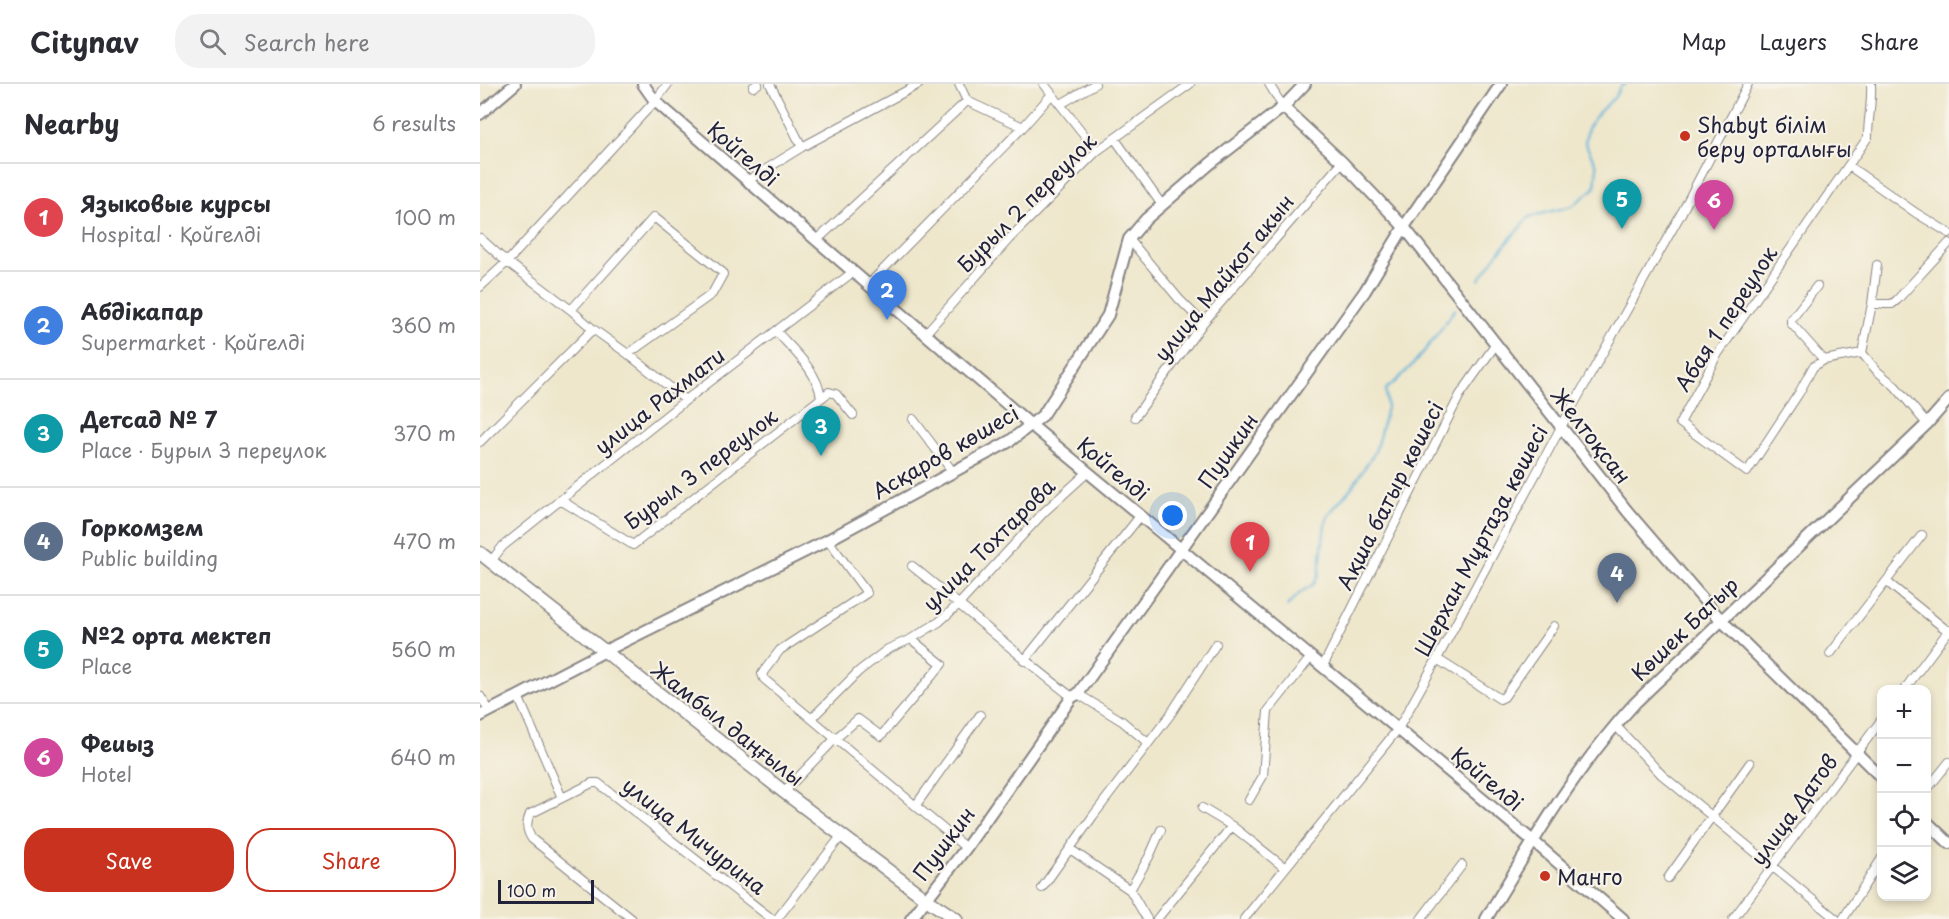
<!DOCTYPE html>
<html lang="en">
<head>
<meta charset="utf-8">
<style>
  :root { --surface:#fff; --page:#f2f2f3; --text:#2b2b33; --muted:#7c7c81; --line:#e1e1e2; --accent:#c8321e }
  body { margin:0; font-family:"Playpen Sans",sans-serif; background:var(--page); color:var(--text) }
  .controls { position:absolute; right:18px; bottom:18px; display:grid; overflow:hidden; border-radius:12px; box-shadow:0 3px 9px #0003 }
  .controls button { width:54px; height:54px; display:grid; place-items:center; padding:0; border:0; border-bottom:2px solid var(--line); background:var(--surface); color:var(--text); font:30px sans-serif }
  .scale { position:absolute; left:18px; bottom:15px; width:96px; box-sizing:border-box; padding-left:6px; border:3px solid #22223b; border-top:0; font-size:16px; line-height:21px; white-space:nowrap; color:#22223b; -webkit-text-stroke:4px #f7f3e8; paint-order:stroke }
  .you { position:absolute; left:693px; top:432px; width:21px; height:21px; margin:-15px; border:4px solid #fff; border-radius:50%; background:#1a73e8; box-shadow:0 0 0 9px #1a73e833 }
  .badge { display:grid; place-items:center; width:39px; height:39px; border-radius:50%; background:var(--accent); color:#fff; font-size:20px; font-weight:700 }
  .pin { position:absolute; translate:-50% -50px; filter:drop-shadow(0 2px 3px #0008) }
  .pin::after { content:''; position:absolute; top:32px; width:21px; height:18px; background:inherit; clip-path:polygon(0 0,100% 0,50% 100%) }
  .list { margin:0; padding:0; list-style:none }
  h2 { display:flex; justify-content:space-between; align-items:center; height:78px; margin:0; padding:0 24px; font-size:26px }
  h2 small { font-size:20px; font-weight:400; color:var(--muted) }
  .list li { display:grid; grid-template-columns:39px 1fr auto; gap:18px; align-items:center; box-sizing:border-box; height:108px; padding:0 24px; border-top:2px solid var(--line) }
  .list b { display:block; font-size:22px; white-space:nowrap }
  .list p { margin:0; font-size:20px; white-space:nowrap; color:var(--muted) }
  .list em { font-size:20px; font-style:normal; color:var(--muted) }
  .actions { display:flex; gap:12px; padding:18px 24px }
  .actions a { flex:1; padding:14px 0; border:2px solid var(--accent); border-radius:24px; text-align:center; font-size:21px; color:var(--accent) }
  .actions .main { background:var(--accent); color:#fff }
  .icon { flex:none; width:33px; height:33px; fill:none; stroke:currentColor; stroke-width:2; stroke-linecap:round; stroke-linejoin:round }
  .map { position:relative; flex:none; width:1469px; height:835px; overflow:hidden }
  header { display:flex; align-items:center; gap:36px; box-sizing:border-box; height:84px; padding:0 30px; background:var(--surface); border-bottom:2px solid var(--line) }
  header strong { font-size:28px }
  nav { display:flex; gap:33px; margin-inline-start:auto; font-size:21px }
  .search { width:420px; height:54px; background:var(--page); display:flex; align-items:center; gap:15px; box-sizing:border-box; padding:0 21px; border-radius:24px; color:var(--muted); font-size:22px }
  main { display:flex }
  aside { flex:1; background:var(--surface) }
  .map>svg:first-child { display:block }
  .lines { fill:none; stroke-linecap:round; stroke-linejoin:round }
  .stream { stroke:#5fb1da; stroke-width:2 }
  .street-casing { stroke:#888484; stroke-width:10 }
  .secondary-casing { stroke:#888484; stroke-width:14 }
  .primary-casing { stroke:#888484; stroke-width:15 }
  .street { stroke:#fff; stroke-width:8 }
  .secondary { stroke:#fff; stroke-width:10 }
  .primary { stroke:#fff; stroke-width:12 }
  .poi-dot { fill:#c8321e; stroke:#f7f3e8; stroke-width:2 }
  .labels { text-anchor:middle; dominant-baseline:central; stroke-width:4.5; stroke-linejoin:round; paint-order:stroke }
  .poi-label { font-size:21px; fill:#22223b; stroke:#f7f3e8; text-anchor:start }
  .street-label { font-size:21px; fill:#22223b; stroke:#f7f3e8 }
</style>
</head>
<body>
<header>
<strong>Citynav</strong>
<div class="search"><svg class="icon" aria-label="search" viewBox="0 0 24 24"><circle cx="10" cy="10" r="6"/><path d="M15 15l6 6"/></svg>Search here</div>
<nav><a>Map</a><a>Layers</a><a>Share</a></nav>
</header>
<main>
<aside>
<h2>Nearby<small>6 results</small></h2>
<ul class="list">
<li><span class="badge" style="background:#e0444e">1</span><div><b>Языковые курсы</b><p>Hospital · Қойгелді</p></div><em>100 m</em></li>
<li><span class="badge" style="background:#3f7fe0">2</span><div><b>Абдiкапар</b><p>Supermarket · Қойгелді</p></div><em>360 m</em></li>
<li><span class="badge" style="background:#0f9aa8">3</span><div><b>Детсад № 7</b><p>Place · Бурыл 3 переулок</p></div><em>370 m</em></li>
<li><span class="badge" style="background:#5c6f8a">4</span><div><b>Горкомзем</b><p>Public building</p></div><em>470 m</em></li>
<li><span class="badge" style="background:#0f9aa8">5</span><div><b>№2 орта мектеп</b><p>Place</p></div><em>560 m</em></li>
<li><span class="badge" style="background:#d1479c">6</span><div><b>Феиыз</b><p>Hotel</p></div><em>640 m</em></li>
</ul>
<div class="actions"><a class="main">Save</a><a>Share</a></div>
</aside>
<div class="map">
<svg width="1469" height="835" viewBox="0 0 1469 835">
  <rect width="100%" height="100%" fill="#f7f3e8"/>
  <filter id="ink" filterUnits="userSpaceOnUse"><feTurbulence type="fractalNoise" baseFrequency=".0167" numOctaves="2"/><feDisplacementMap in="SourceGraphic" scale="12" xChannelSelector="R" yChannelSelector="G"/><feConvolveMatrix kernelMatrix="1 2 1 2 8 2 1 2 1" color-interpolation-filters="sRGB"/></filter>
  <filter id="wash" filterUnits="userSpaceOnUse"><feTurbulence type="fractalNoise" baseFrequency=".008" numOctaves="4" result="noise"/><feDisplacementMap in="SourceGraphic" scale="24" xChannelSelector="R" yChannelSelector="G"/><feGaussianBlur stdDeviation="1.35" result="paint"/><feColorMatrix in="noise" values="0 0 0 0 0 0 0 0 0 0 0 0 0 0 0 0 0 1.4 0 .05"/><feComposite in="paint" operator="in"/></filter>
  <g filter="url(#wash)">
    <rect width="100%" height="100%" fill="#eee7cc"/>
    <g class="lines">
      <path class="stream" d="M 999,196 L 1019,168 L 1049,133 L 1092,122 L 1115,104 L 1117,82 L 1105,59 L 1108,43 L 1119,28 L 1134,14 L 1141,2 L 1146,0
        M 807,522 L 821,508 L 834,500 L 839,489 L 845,441 L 849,430 L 872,403 L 895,368 L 907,324 L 906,305 C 934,284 955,254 975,225"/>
    </g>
  </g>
  <g filter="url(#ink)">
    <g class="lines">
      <defs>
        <path id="street" d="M 479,0 L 487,17 L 543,43 L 572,10
          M 564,0 L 617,67
          M 789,0 L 803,23
          M 1391,0 C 1392,21 1388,34 1388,53 L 1237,271 L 1200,339 L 1267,388 L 1319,309 L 1333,283 L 1344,276 L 1382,269 L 1397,287 L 1415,302 L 1447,340
          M 273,3 L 278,0
          M 581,20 L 615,0
          M 635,55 L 682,121
          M 322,63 L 439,0
          M 1369,82 L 1436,129 L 1469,149
          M 267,97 L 322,63 L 290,0
          M 0,154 L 21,173 L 91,226 L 113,245 L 148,270 L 206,316
          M 649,155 L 699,215 L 723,239
          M 336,157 L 487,17
          M 388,201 L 543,43
          M 1337,202 L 1311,236 L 1311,239 L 1344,276
          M 0,203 L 27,178 L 175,17 L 188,0
          M 1392,220 L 1397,181
          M 91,226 L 174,133 L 242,188 L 243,190 L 232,210 L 148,270
          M 296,247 C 313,266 338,287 341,314
          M 445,250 L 529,155 L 617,67 L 710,0
          M 1382,269 L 1392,220 L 1412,220 L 1417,216 L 1469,159
          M 655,333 L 723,239 L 862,78
          M 433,335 L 473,388
          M 0,358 L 113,245
          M 82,417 L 153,461 L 349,308 L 356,310 L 373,331
          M 348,456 L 387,509 L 300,566 L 284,587 L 282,590 L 284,595 L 486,764
          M 11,477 L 23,462 L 206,316 L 373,188
          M 432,482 C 486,525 537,571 592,613
          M 1407,498 L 1469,548
          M 1350,570 L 1442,451
          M 957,575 L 1020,615 L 1024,613 L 1074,542
          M 544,577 L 661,431
          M 843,582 L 980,311 L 1016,260
          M 1424,606 L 1469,546
          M 598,610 L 642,637 L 668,659
          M 0,612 L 10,627
          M 38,612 L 82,714
          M 332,634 L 379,587 L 408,565 L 431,555 L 459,538 L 480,519 L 564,428 L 608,388
          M 1135,641 L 1182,691 L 1356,835
          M 1446,707 L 1469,678
          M 304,708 L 355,655 L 378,635 L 401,652 L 462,580 L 431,555
          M 769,716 L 783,692 L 788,627 L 831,573
          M 436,721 L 500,631
          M 722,724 L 752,742 L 805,784
          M 590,765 L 650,806 L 667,835
          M 1188,794 L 1270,679
          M 562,804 L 613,732 L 690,631 L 736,560
          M 650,806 L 670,771 L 681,746
          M 152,835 L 52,755 C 46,746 46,739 50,730 L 112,699 L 118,699 L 292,835
          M 297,835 L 362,751
          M 677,835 L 752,742
          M 764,835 L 918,645 L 957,575 L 1081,343 L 1202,128 L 1268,0
          M 941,835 L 982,781
          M 1253,835 L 1402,635
          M 1363,835 L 1402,774"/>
        <path id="secondary" d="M 163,0 L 175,17 L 551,341 L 1053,757 L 1143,835
          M 803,23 L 862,78 L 924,143 L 1148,428 L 1241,536 L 1402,694
          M 0,30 L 35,0
          M 0,632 L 125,567 L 348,456 L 530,357 L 563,331 L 628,231 L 649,155 L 666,135 L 731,79 L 803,23 L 825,0
          M 1446,737 L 1469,759
          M 431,835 L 486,764 L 592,613 L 598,610 L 885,207 L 924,143 L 1021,0
          M 1006,835 C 1051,760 1096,683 1155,619 L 1447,340 L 1469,315"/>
        <path id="primary" d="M 0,469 L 304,708 L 446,815 L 476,835"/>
      </defs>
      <use href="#street" class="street-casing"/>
      <use href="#secondary" class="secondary-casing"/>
      <use href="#primary" class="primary-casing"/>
      <use href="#street" class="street"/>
      <use href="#secondary" class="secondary"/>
      <use href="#primary" class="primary"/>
    </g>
  </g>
  <g class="poi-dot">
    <circle cx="1205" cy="52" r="6"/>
    <circle cx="1065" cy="792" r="6"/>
  </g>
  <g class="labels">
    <g class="poi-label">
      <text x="1217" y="40">Shabyt білім<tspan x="1217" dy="24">беру орталығы</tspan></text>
      <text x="1077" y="792">Манго</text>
    </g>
    <g class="street-label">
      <text transform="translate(264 69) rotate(41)">Қойгелді</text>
      <text transform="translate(546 118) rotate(-45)">Бурыл 2 переулок</text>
      <text transform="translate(743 193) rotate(-51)">улица Майкот акын</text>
      <text transform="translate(1245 234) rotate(-57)">Абая 1 переулок</text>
      <text transform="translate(179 316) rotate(-38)">улица Рахмати</text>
      <text transform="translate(1112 351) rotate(52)">Желтоқсан</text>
      <text transform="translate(747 366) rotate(-55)">Пушкин</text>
      <text transform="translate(465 367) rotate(-30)">Асқаров көшесі</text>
      <text transform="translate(220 384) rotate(-37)">Бурыл 3 переулок</text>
      <text transform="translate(634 384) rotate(40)">Қойгелді</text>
      <text transform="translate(909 411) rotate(-63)">Ақша батыр көшесі</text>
      <text transform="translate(1000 456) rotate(-62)">Шерхан Мұртаза көшесі</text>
      <text transform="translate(508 460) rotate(-45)">улица Тохтарова</text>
      <text transform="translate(1204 544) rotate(-44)">Көшек Батыр</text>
      <text transform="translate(248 639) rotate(38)">Жамбыл даңғылы</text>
      <text transform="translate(1008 694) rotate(40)">Қойгелді</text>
      <text transform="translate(1313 725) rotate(-54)">улица Датов</text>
      <text transform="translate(215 751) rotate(38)">улица Мичурина</text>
      <text transform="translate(463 759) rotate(-53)">Пушкин</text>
    </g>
  </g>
</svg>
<div class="controls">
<button>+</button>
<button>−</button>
<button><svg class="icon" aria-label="locate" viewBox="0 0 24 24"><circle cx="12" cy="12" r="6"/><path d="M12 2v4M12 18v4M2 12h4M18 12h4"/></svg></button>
<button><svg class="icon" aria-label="layers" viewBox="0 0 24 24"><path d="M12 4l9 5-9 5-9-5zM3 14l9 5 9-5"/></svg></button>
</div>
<div class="scale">100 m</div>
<div class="you"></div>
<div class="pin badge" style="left:770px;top:488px;background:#e0444e">1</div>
<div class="pin badge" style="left:407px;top:236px;background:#3f7fe0">2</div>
<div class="pin badge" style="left:341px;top:372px;background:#0f9aa8">3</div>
<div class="pin badge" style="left:1137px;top:519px;background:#5c6f8a">4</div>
<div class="pin badge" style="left:1142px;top:145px;background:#0f9aa8">5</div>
<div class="pin badge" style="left:1234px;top:146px;background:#d1479c">6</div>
</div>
</main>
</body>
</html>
